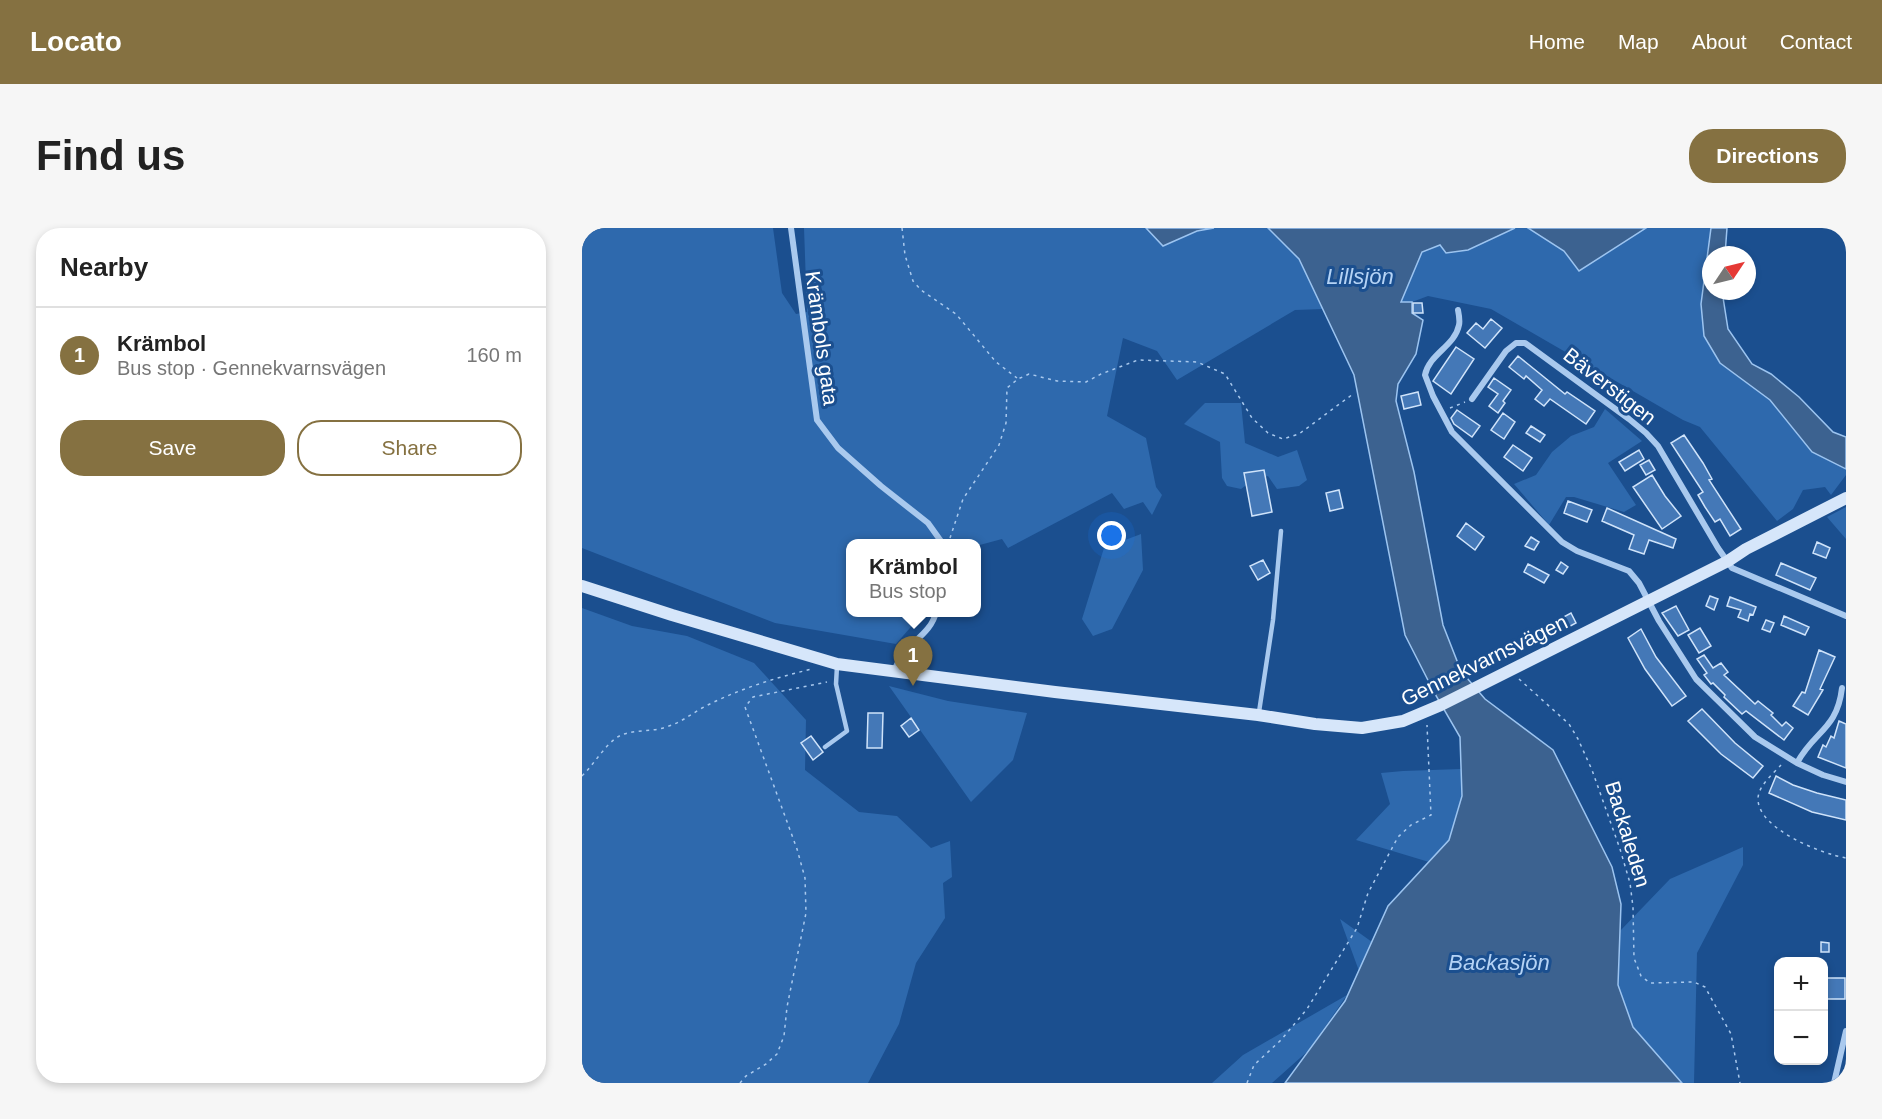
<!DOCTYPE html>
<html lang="en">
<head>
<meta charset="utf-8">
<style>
  :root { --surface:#fff; --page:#f6f6f6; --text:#222; --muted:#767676; --line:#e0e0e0; --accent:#857141 }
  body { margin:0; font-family:Arial,sans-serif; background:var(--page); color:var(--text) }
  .controls { position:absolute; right:18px; bottom:18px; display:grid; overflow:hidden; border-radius:12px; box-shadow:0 3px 9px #0003 }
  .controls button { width:54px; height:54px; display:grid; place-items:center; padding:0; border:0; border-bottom:2px solid var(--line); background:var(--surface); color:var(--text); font:30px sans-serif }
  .compass { position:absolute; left:1120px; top:18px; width:54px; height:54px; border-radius:50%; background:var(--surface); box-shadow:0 3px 9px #0003; rotate:55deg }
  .you { position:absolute; left:530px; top:308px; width:21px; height:21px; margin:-15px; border:4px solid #fff; border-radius:50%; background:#1a73e8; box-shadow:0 0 0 9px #1a73e833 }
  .badge { display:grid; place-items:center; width:39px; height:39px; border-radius:50%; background:var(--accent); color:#fff; font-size:20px; font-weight:700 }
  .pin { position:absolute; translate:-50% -50px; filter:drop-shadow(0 2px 3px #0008) }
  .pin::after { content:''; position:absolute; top:32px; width:21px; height:18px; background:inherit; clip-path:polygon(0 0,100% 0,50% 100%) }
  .popup { position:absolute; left:264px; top:311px; width:135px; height:78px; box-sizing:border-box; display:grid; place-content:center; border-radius:12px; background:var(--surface); filter:drop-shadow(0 2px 4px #0005); font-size:20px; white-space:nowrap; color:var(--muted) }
  .popup b { font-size:22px; color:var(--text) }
  .popup::after { content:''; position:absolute; left:50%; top:100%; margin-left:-12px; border:12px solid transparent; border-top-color:var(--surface) }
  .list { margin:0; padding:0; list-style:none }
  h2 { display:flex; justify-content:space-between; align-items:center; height:78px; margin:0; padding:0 24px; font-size:26px }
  h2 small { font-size:20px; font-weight:400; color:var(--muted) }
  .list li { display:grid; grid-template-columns:39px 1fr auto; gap:18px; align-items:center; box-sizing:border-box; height:96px; padding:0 24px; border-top:2px solid var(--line) }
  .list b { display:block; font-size:22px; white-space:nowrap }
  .list p { margin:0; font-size:20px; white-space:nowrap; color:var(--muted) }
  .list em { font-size:20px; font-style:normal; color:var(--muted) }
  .actions { display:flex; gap:12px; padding:18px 24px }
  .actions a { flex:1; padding:14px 0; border:2px solid var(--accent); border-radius:24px; text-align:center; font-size:21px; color:var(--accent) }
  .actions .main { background:var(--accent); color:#fff }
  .map { position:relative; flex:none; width:1264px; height:855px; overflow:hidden; border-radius:24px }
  header { display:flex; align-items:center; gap:36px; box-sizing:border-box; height:84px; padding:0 30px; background:var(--accent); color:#fff }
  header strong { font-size:28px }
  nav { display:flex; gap:33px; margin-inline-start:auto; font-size:21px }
  .intro { display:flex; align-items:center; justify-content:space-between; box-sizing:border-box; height:144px; padding:0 36px }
  h1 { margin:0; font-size:42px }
  .button { padding:15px 27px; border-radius:24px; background:var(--accent); color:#fff; font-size:21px; font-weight:700 }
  main { display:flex; gap:36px; padding:0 36px }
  aside { flex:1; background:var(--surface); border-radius:24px; box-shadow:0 3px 9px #0003 }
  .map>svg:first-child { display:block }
  .green { fill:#2e69ad }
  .water { fill:#3c6290; stroke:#9cc4f0; stroke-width:1.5 }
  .building { fill:#4478b7; stroke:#cfe3fa; stroke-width:1.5 }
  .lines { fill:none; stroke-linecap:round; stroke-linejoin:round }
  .path { stroke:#a9c9ee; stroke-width:1.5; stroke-dasharray:3 4.5; stroke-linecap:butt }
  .lane { stroke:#a9c9ee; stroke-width:4.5 }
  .street { stroke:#a9c9ee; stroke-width:6 }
  .secondary { stroke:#d6e6fa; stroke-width:12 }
  .labels { text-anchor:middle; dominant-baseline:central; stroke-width:6; stroke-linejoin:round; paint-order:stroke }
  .street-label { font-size:21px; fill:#fff; stroke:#1b4f8f }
  .water-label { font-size:22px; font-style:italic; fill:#b5d3f5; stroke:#1b4f8f }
</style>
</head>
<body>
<header>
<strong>Locato</strong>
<nav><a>Home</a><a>Map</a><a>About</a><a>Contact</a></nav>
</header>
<div class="intro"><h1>Find us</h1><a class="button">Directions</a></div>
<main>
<aside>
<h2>Nearby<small></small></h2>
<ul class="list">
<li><span class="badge">1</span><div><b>Krämbol</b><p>Bus stop · Gennekvarnsvägen</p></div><em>160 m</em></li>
</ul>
<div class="actions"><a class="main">Save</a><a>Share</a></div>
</aside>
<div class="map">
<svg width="1264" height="855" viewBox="0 0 1264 855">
  <rect width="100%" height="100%" fill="#1b4f8f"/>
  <path class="green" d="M 0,0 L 191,0 L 200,65 L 214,86 L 225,84 L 222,0 L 564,0 L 581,18 L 615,3 L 632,0 L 686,0 L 717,31 L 741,81 L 713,82 L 595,152 L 575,123 L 541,110 L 525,188 L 564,210 L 574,259 L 580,267 L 570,287 L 561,274 L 542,281 L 530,265 L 426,320 L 420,311 L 394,318 L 394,316 L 268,316 L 268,384 L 341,385 L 314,416 L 193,395 L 0,320 Z
    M 933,0 L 946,0 L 982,23 L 997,43 L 1064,0 L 1129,0 L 1119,76 L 1138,135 L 1188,172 L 1230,224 L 1264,241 L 1264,247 L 1249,267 L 1243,259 L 1221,262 L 1211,281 L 1195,293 L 1118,199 L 1101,192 L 909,81 L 846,68 L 830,74 L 819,74 L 840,24 L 859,17 L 886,22 Z
    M 623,175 L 659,175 L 663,215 L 696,229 L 715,222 L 725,252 L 717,258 L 695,261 L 686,248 L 667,255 L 659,261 L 645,258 L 640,250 L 638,214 L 602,196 Z
    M 1023,181 L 1060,213 L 1026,235 L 1054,277 L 1042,284 L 992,269 L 984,269 L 967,297 L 932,256 L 954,247 L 970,224 L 989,208 L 1012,199 Z
    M 1264,279 L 1264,311 L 1245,289 Z
    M 559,306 L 561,342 L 530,401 L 511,408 L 500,391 L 522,320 Z
    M 0,380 L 50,398 L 105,408 L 172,435 L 224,492 L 223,542 L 277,584 L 315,588 L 349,620 L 368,613 L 370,649 L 361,655 L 363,690 L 334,735 L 317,796 L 286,855 L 0,855 Z
    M 307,458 L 366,473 L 445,485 L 431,532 L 389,574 Z
    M 879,541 L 880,568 L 867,612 L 847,634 L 774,612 L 808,576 L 799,545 L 821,543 Z
    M 1161,619 L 1161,637 L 1115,725 L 1112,855 L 1100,855 L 1051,799 L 1036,757 L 1038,703 L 1088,651 Z
    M 758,691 L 790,714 L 777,743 Z
    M 765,767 L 727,822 L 690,855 L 630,855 L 661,827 Z"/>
  <path class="water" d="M 564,0 L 632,0 L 615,3 L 581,18 Z
    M 686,0 L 933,0 L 886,22 L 864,25 L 858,17 L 840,24 L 819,74 L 830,74 L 830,85 L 841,92 L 834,126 L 816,156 L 814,173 L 832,244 L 861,397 L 879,443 L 903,471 L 971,522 L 1030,639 L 1039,676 L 1036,757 L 1051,799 L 1100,855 L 703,855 L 763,773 L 806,678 L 867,612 L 880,568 L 878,509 L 853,466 L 823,407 L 772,147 L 717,31 Z
    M 946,0 L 1064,0 L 997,43 L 982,23 Z
    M 1129,0 L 1145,0 L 1143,27 L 1129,27 L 1129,63 L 1140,63 L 1146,101 L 1170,136 L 1189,146 L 1217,169 L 1251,204 L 1264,209 L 1264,241 L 1230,224 L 1188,172 L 1138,135 L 1122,108 L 1119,76 Z"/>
  <path class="building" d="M 831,75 L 840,75 L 841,85 L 831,85 Z
    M 909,91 L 920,100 L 903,120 L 885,105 L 894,95 L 901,101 Z
    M 874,119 L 892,131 L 869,166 L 851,153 Z
    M 936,128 L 983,166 L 985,164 L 1013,183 L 1004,196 L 968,171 L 962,178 L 953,171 L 960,162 L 944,148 L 942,151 L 927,139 Z
    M 912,150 L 929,162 L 921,173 L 923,175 L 916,185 L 907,178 L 916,166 L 906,159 Z
    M 836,164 L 839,177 L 822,181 L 819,168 Z
    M 875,182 L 898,198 L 890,209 L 872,196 L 869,190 Z
    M 921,185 L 933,194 L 922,211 L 909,202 Z
    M 949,198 L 963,207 L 958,214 L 944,205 Z
    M 1102,207 L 1121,235 L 1130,251 L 1127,252 L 1159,301 L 1148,308 L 1138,291 L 1133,294 L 1123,279 L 1116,267 L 1121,264 L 1089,215 Z
    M 931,217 L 950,230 L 941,243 L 922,229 Z
    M 1057,222 L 1062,231 L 1043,243 L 1037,234 Z
    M 1067,232 L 1073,242 L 1064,247 L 1058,237 Z
    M 682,242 L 690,284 L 670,288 L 662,245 Z
    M 1070,247 L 1083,268 L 1099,288 L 1080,301 L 1051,259 Z
    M 757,262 L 761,280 L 748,283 L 744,265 Z
    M 986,273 L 1010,282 L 1005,294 L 982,285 Z
    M 1025,280 L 1094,311 L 1091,320 L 1067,312 L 1062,326 L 1047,321 L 1052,307 L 1020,293 Z
    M 884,295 L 902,309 L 893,322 L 875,308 Z
    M 949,309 L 957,314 L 952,322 L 943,318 Z
    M 1235,314 L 1248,320 L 1244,330 L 1231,325 Z
    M 681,332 L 688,345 L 676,352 L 668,338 Z
    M 979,334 L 986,339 L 981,346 L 974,342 Z
    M 1199,335 L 1234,350 L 1228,362 L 1194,347 Z
    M 946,336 L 967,347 L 962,355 L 942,344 Z
    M 1128,368 L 1136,371 L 1132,382 L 1124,378 Z
    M 1148,369 L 1174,379 L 1171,387 L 1168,386 L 1166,393 L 1156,389 L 1159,382 L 1145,378 Z
    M 1094,378 L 1107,402 L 1096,408 L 1080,385 Z
    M 989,385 L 994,395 L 968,409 L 963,399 Z
    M 1202,388 L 1227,399 L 1223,407 L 1199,397 Z
    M 1184,392 L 1192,395 L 1188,404 L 1180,401 Z
    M 1118,400 L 1129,418 L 1117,425 L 1106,407 Z
    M 1059,401 L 1074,429 L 1104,468 L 1090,478 L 1063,441 L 1046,410 Z
    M 1237,422 L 1253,429 L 1238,461 L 1241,462 L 1226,487 L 1211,478 L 1220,464 L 1223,465 Z
    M 1122,427 L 1131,440 L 1139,435 L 1146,444 L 1142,447 L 1173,476 L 1176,473 L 1191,485 L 1189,487 L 1200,498 L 1204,494 L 1211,500 L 1202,512 L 1164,483 L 1160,486 L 1142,469 L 1143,467 L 1131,455 L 1129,456 L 1122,447 L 1125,445 L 1115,431 Z
    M 1120,481 L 1153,515 L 1181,538 L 1171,550 L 1139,526 L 1106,493 Z
    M 286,485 L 301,485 L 300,520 L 285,520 Z
    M 329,490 L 337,502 L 327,509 L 319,498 Z
    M 1257,493 L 1264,496 L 1264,540 L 1236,529 L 1241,517 L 1244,519 L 1249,508 L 1252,510 Z
    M 229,508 L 241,524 L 231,532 L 219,515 Z
    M 1194,548 L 1211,557 L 1235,565 L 1264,572 L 1264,592 L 1230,584 L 1187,565 Z
    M 1239,714 L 1247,715 L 1247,724 L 1239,724 Z
    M 1242,750 L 1263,750 L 1263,771 L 1242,771 Z"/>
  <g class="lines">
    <path class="path" d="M 320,0 L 323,27 L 331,53 L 339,62 L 374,86 L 414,134 L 435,150
      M 868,180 L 883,174
      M 368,310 L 381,271 L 417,217 L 424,195 L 425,160 L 436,151 L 447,146 L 475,153 L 504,154 L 519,146 L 556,132 L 615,134 L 643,146 L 670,190 L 686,205 L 701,211 L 717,206 L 771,166
      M 937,451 L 987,496 L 996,511 L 1010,542 L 1038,621 L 1048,655 L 1051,679 L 1052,730 L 1059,748 L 1068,755 L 1112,754 L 1123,759 L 1149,806 L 1158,855
      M 1199,537 C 1191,546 1176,558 1176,571 C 1176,601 1240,626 1264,630
      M 0,548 C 12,536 21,520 34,510 C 49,500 68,505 84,499 C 98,495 108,487 120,480 C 154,462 192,450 230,441
      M 158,855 L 164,848 L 184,836 L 195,826 L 202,808 L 205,779 L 224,685 L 223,650 L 215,621 L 163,479 L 171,469 L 245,454
      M 665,855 L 672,837 L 699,812 L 725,781 L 775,700 L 786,665 L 816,609 L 829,597 L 849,587 L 845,497"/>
    <path class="lane" d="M 677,484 L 691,392 L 699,303
      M 243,519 L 265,503 L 254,456 L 255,438"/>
    <path class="street" d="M 209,0 L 235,192 L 256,220 L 299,258 L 346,295 L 361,316
      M 876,82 C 877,87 878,93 877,97 C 873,118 847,126 843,147 L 851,168 L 870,204 L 980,314 L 995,323 L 1047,343 L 1057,355 L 1077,393 L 1114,451 L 1173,509 L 1215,535 L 1241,547 L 1264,554
      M 890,171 L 924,123 L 934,115 L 943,115 L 1047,191 L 1064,205 L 1076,218 L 1136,320 L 1150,340 L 1264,388
      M 312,443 C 315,437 317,431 321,426 C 332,412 350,403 354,384
      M 1215,535 C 1232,503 1255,502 1260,460
      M 1252,855 L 1264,803"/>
    <path class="secondary" d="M 0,358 L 90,387 L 255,436 L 473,464 L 676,487 L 733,496 L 780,500 L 821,493 L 859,477 L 1146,333 L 1164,321 L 1264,270"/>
  </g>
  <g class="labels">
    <g class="street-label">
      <text transform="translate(240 110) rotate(82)">Krämbols gata</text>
      <text transform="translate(1028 158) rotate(38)">Bäverstigen</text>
      <text transform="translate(902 432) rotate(-26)">Gennekvarnsvägen</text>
      <text transform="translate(1046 606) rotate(73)">Backaleden</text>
    </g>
    <g class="water-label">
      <text x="778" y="48">Lillsjön</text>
      <text x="917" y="734">Backasjön</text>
    </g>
  </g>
</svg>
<div class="controls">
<button>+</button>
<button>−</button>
</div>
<svg class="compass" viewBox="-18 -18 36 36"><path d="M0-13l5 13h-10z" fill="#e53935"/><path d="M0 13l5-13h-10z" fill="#767676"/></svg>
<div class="you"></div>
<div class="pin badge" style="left:331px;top:458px">1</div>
<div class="popup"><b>Krämbol</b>Bus stop</div>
</div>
</main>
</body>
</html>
